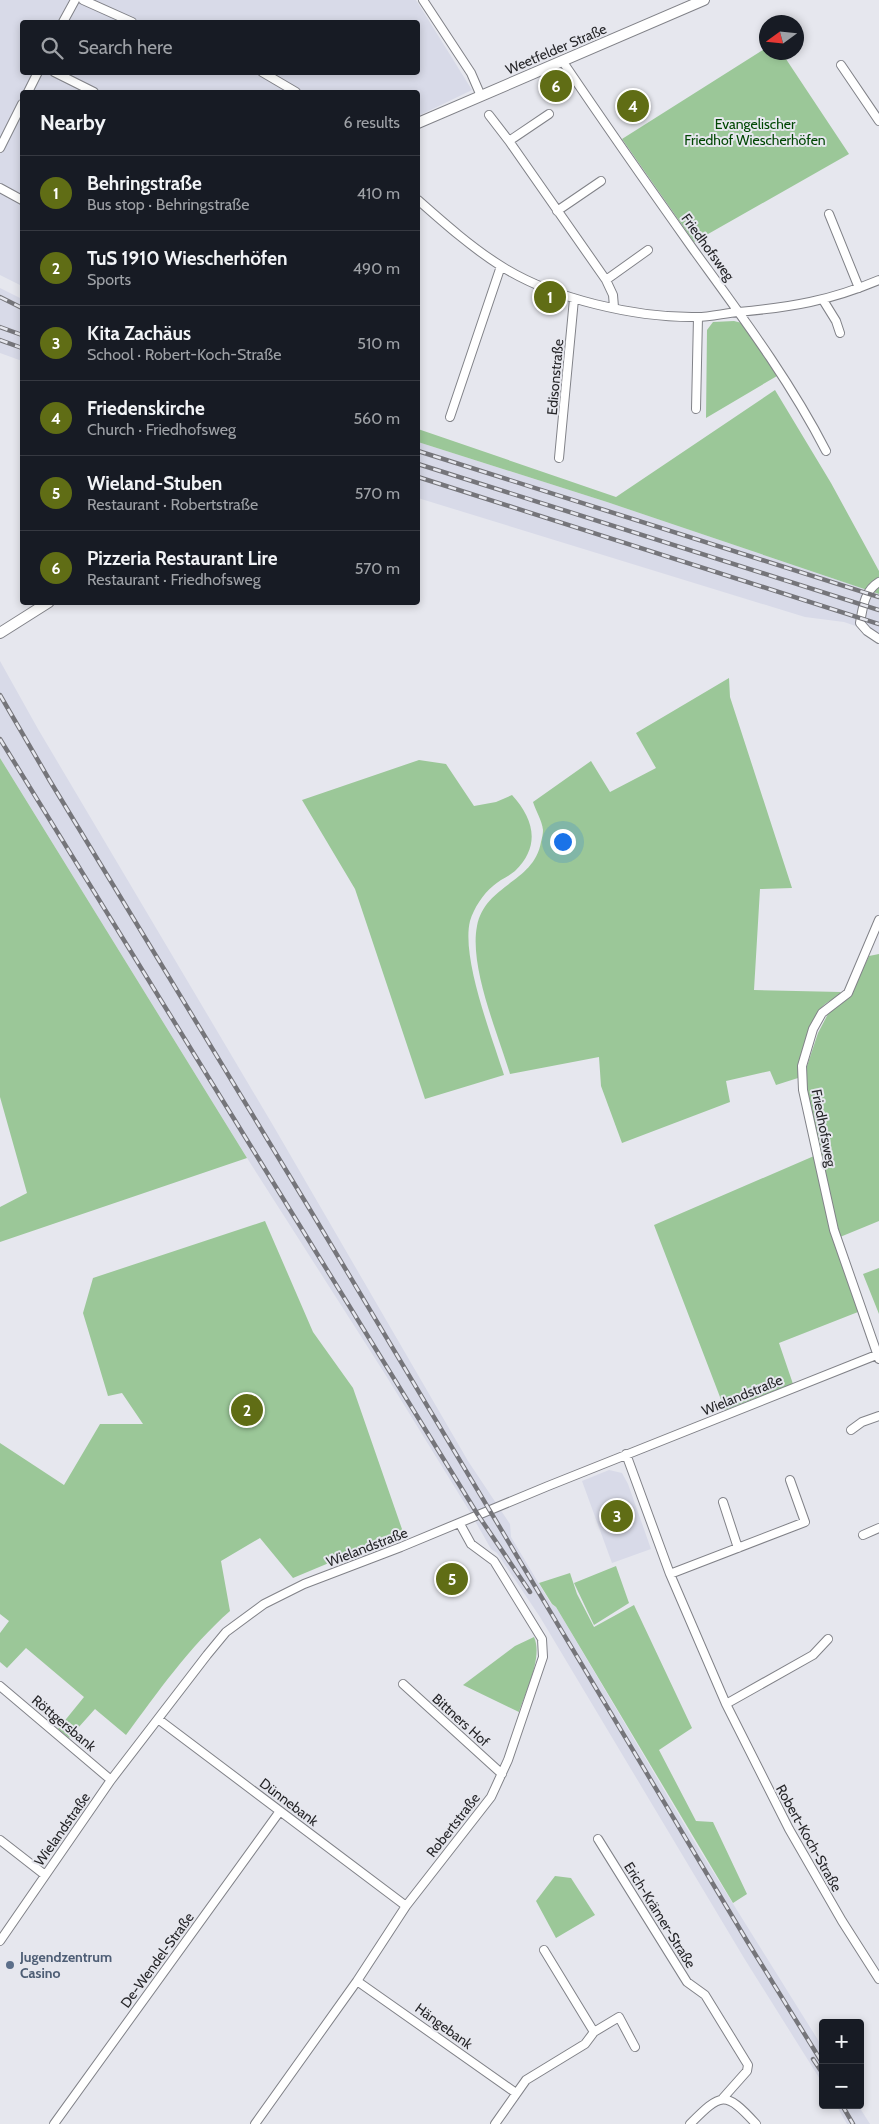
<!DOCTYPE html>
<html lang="en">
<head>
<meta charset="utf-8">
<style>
  :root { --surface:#171b24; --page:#242831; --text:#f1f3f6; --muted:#9ea1a6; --line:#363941; --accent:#606d15 }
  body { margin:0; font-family:Cabin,sans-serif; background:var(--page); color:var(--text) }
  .controls { position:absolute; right:15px; bottom:15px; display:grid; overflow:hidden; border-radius:5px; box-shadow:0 2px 8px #0003 }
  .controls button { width:45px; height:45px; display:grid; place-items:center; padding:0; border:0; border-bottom:1px solid var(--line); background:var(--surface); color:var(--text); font:25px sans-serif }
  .compass { position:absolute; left:759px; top:15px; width:45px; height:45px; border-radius:50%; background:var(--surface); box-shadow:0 2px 8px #0003; rotate:255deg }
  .you { position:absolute; left:562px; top:841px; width:18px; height:18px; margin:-12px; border:4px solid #fff; border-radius:50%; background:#1a73e8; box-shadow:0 0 0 8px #1a73e833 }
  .badge { display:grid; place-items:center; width:32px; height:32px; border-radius:50%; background:var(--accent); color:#fff; font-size:16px; font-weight:700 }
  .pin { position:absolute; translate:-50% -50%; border:2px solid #fff; box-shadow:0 1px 5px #0006 }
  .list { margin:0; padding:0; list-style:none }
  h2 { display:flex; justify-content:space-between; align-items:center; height:65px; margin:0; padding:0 20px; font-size:21px }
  h2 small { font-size:16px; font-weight:400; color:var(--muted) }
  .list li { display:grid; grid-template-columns:32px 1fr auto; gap:15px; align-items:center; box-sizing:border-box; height:75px; padding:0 20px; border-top:1px solid var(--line) }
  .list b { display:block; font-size:19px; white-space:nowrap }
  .list p { margin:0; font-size:16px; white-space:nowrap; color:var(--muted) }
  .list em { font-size:16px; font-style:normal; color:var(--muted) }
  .icon { flex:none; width:28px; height:28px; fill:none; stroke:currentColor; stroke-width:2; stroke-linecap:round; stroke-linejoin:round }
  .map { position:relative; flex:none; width:879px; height:2124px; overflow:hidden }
  .search { position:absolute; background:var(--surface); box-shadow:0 2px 8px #0003; left:20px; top:20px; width:400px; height:55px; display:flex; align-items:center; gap:12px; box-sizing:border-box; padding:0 18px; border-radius:5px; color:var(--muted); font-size:19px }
  .panel { position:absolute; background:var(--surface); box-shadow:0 2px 8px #0003; left:20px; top:90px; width:400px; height:515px; border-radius:5px }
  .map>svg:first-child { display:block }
  .built { fill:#d8dae8; fill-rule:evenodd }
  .green { fill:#9bc798 }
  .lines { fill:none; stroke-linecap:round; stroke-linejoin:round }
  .minor-casing { stroke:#818288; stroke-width:10 }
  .tertiary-casing { stroke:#818288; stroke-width:12 }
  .minor { stroke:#fff; stroke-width:8 }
  .tertiary { stroke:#fff; stroke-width:10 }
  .rail-casing { stroke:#75757a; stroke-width:4.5 }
  .rail { stroke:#e6e7ee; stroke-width:2.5; stroke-dasharray:8; stroke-linecap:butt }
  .service-dot { fill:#5c6f8a; stroke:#e6e7ee; stroke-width:2 }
  .labels { text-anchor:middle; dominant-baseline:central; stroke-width:4; stroke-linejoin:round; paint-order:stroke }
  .street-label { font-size:14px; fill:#262629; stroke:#e6e7ee }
  .park-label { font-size:14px; fill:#014703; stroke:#e6e7ee }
  .service-label { font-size:14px; font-weight:bold; fill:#4e5e75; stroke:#e6e7ee; text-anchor:start }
</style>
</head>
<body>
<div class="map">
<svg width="879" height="2124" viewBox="0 0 879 2124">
  <rect width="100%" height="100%" fill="#e6e7ee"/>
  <path class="built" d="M 0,0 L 416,0 L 472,90 L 418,116 L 418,92 L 22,92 L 22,286 L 0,275 ZM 22,22 L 418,22 L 418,72 L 22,72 Z
    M 0,288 L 22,299 L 22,361 L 0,353 Z
    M 418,442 L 607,502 L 879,594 L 879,634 L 844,622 L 805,617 L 418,498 Z
    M 0,661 L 38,729 L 274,1127 L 468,1461 L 510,1524 L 511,1537 L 551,1604 L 556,1607 L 697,1846 L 823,2048 L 823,2084 L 744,1958 L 540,1617 L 497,1553 L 491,1549 L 470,1512 L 385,1374 L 247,1158 L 0,758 Z
    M 609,1470 L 622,1473 L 628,1484 L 651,1549 L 612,1563 L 582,1481 Z
    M 836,2105 L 858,2105 L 870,2124 L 847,2124 Z"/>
  <path class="green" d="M 766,48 L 766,52 L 782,53 L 849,154 L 694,242 L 622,139 Z
    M 734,321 L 742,323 L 777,376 L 706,418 L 707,330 L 713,322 Z
    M 775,390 L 831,483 L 879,571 L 879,594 L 607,502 L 418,442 L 418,429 L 616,497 Z
    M 729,678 L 730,697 L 792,888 L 760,889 L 754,990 L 841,992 C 836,999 827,1001 822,1007 C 806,1026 801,1054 798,1078 L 776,1085 L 770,1071 L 726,1081 L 730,1102 L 622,1143 L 601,1086 L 599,1057 L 510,1074 C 498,1034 469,967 477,926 C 485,884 534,883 541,842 C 542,838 543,834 543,830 C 542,821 536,811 533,802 L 591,761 L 610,792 L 656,768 L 636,733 Z
    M 0,758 L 247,1158 L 0,1242 L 0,1207 L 27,1193 L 0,1097 Z
    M 419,760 L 446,764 L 474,806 L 496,802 L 512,795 C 534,819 541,846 515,871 C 508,877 499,880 493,886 C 483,894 474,908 470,921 C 461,958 492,1037 504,1075 L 425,1099 L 355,889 L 302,800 Z
    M 879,954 L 879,1221 L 840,1237 L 818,1157 L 804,1075 L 818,1033 L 829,1012 L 849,998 L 869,956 Z
    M 814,1156 L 830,1231 L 858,1312 L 779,1343 L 793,1384 L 725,1410 L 654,1225 Z
    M 265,1221 L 313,1332 L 353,1388 L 403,1532 L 293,1578 L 260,1538 L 221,1561 L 230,1611 C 189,1647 158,1692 126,1735 L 95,1709 L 69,1738 L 58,1729 L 84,1697 L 26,1648 L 7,1668 L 0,1662 L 0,1633 L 9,1621 L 0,1614 L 0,1443 L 64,1485 L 100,1424 L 143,1424 L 122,1393 L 108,1396 L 83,1313 L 93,1278 Z
    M 879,1268 L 879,1314 L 863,1274 Z
    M 616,1566 L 629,1603 L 594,1625 L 574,1583 Z
    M 570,1573 L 577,1594 L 594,1627 L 634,1605 L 692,1728 L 659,1750 L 696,1821 L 713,1822 L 747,1894 L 733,1903 L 556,1607 L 552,1604 L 539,1583 Z
    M 534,1637 C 543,1657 526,1691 519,1712 L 463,1685 L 515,1646 Z
    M 555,1876 L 571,1878 L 595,1915 L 556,1938 L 536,1901 Z"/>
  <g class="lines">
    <defs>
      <path id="minor" d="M 83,0 L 132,22
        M 423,0 L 471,73 L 481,96
        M 63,22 L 75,0
        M 563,62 C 605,124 649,187 693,249 C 740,314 789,379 826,451
        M 841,65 L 879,121
        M 54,72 L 94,92
        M 262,72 L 296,92
        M 28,92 L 38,72
        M 549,114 L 509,141 L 606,280 L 613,295 L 614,307
        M 489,115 L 509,141
        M 0,148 L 22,104
        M 0,188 L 22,200
        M 418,200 C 444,223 471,247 501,266 C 553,299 636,318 697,317 C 711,317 725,313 739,312 C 792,307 829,301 879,280
        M 557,211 L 601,181
        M 829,214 L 859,288
        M 606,280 L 648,250
        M 823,300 L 836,321 L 840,333
        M 696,409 L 698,317
        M 450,417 L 501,266
        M 559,458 L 574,299
        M 879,582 C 864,591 863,607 860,623 L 867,631 L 879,639
        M 879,920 L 848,993 L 822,1013 L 813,1029 L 802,1066 L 803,1090 L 834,1230 L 879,1359
        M 851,1430 L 862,1422 L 879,1416
        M 626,1454 L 670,1574 L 726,1704 L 789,1829 L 842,1921 L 879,1979
        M 723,1502 L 738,1548
        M 863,1535 L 879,1528
        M 670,1574 L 805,1522 L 790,1480
        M 403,1684 L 502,1774
        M 0,1686 L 111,1780
        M 726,1704 L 813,1655 L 828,1639
        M 158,1719 L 406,1906
        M 598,1839 L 687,1982 L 705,1995 L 748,2065 L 747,2071 L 723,2098
        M 0,1840 L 45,1875
        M 0,1941 L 111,1780 L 207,1655 L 226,1632 L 264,1604 L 304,1584 L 401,1547 L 548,1486 L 879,1354
        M 544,1950 L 594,2032
        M 357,1981 L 516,2093
        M 54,2124 L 280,1811
        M 255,2124 L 357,1981 L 406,1906 L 491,1797 L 508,1760 L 543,1657 L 542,1639 L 494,1561 L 471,1544 L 460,1524
        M 495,2124 L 526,2080 L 585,2044 L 594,2032 L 619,2017 L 635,2047
        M 690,2124 C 721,2093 725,2090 756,2124"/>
      <path id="tertiary" d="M 418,123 L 704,0
        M 0,633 L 49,602"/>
    </defs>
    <use href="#minor" class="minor-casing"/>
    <use href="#tertiary" class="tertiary-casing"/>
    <use href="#minor" class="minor"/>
    <use href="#tertiary" class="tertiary"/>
    <defs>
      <path id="rail" d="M 0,297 L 22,308
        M 0,327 L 22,335
        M 0,340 L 22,348
        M 418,451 L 879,597
        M 418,464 L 879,610
        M 418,477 L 879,624
        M 0,695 L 50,781 L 312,1213 L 747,1941 L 823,2064
        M 0,739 L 478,1515 L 530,1592
        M 813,2059 L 823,2074
        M 842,2105 L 853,2124"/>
    </defs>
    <use href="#rail" class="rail-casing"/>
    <use href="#rail" class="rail"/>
  </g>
  <circle class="service-dot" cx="10" cy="1965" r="5"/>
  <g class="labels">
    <g class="street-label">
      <text transform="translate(556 49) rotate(-23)">Weetfelder Straße</text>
      <text transform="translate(708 247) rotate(54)">Friedhofsweg</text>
      <text transform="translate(555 377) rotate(-85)">Edisonstraße</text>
      <text transform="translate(824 1128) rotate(79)">Friedhofsweg</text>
      <text transform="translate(742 1395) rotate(-22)">Wielandstraße</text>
      <text transform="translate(367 1547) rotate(-21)">Wielandstraße</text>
      <text transform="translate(461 1720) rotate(42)">Bittners Hof</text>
      <text transform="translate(64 1723) rotate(40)">Röttgersbank</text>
      <text transform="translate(289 1802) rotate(37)">Dünnebank</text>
      <text transform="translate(453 1825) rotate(-52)">Robertstraße</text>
      <text transform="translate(62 1829) rotate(-55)">Wielandstraße</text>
      <text transform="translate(809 1838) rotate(61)">Robert-Koch-Straße</text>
      <text transform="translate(660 1915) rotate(58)">Erich-Krämer-Straße</text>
      <text transform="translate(157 1960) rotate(-54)">De-Wendel-Straße</text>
      <text transform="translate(444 2026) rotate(36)">Hängebank</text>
    </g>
    <g class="park-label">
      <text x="755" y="124">Evangelischer<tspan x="755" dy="16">Friedhof Wiescherhöfen</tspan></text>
    </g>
    <g class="service-label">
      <text x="20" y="1957">Jugendzentrum<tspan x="20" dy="16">Casino</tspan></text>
    </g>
  </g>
</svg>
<div class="controls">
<button>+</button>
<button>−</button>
</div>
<svg class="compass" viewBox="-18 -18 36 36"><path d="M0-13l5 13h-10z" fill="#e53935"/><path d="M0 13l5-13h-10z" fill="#9ea1a6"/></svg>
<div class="you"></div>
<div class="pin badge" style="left:550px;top:297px">1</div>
<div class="pin badge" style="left:247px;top:1410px">2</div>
<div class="pin badge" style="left:617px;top:1516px">3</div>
<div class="pin badge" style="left:633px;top:106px">4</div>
<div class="pin badge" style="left:452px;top:1579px">5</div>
<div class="pin badge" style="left:556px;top:86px">6</div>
<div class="search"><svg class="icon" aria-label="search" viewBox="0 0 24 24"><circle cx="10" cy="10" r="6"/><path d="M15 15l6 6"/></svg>Search here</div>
<section class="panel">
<h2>Nearby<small>6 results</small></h2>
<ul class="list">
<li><span class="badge">1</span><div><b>Behringstraße</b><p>Bus stop · Behringstraße</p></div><em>410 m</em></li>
<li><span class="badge">2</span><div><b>TuS 1910 Wiescherhöfen</b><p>Sports</p></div><em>490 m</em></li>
<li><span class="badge">3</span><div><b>Kita Zachäus</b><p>School · Robert-Koch-Straße</p></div><em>510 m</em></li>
<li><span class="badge">4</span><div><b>Friedenskirche</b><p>Church · Friedhofsweg</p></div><em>560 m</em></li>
<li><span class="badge">5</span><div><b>Wieland-Stuben</b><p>Restaurant · Robertstraße</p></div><em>570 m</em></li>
<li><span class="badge">6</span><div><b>Pizzeria Restaurant Lire</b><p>Restaurant · Friedhofsweg</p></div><em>570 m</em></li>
</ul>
</section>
</div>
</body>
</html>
